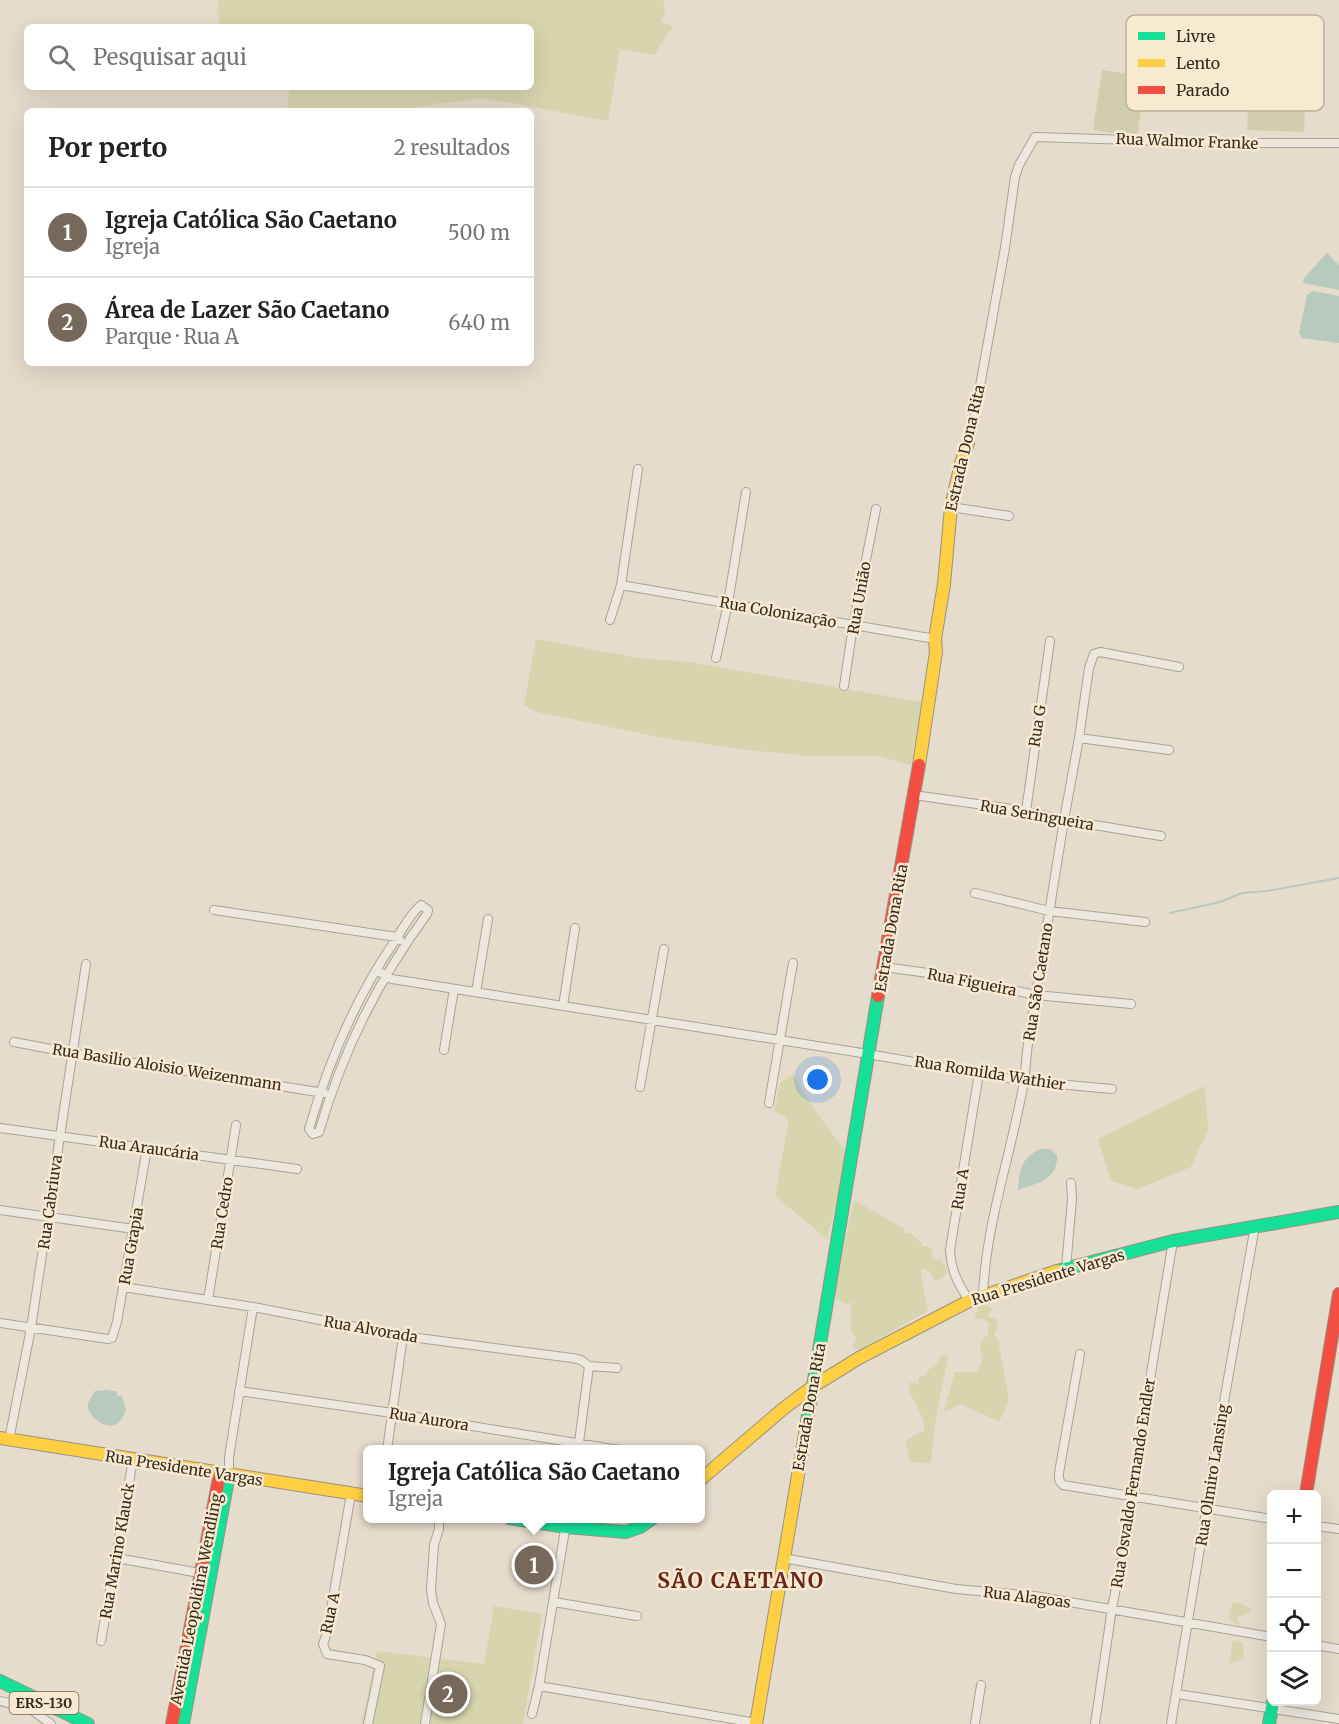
<!DOCTYPE html>
<html lang="pt">
<head>
<meta charset="utf-8">
<style>
  :root { --surface:#fff; --page:#f6f6f6; --text:#222; --muted:#767676; --line:#e0e0e0; --accent:#76685a }
  body { margin:0; font-family:Merriweather,serif; background:var(--page); color:var(--text) }
  .controls { position:absolute; right:18px; bottom:18px; display:grid; overflow:hidden; border-radius:9px; box-shadow:0 6px 24px #0002 }
  .controls button { width:54px; height:54px; display:grid; place-items:center; padding:0; border:0; border-bottom:2px solid var(--line); background:var(--surface); color:var(--text); font:30px sans-serif }
  .you { position:absolute; left:818px; top:1080px; width:21px; height:21px; margin:-15px; border:4px solid #fff; border-radius:50%; background:#1a73e8; box-shadow:0 0 0 9px #1a73e833 }
  .badge { display:grid; place-items:center; width:39px; height:39px; border-radius:50%; background:var(--accent); color:#fff; font-size:20px; font-weight:700 }
  .pin { position:absolute; translate:-50% -50%; border:3px solid #fff; box-shadow:0 2px 6px #0006 }
  .popup { position:absolute; left:363px; top:1445px; width:342px; height:78px; box-sizing:border-box; display:grid; place-content:center; border-radius:9px; background:var(--surface); filter:drop-shadow(0 2px 4px #0005); font-size:20px; white-space:nowrap; color:var(--muted) }
  .popup b { font-size:22px; color:var(--text) }
  .popup::after { content:''; position:absolute; left:50%; top:100%; margin-left:-12px; border:12px solid transparent; border-top-color:var(--surface) }
  .list { margin:0; padding:0; list-style:none }
  h2 { display:flex; justify-content:space-between; align-items:center; height:78px; margin:0; padding:0 24px; font-size:26px }
  h2 small { font-size:20px; font-weight:400; color:var(--muted) }
  .list li { display:grid; grid-template-columns:39px 1fr auto; gap:18px; align-items:center; box-sizing:border-box; height:90px; padding:0 24px; border-top:2px solid var(--line) }
  .list b { display:block; font-size:22px; white-space:nowrap }
  .list p { margin:0; font-size:20px; white-space:nowrap; color:var(--muted) }
  .list em { font-size:20px; font-style:normal; color:var(--muted) }
  .icon { flex:none; width:33px; height:33px; fill:none; stroke:currentColor; stroke-width:2; stroke-linecap:round; stroke-linejoin:round }
  .map { position:relative; flex:none; width:1339px; height:1724px; overflow:hidden }
  .search { position:absolute; background:var(--surface); box-shadow:0 6px 24px #0002; left:24px; top:24px; width:510px; height:66px; display:flex; align-items:center; gap:15px; box-sizing:border-box; padding:0 21px; border-radius:9px; color:var(--muted); font-size:22px }
  .panel { position:absolute; background:var(--surface); box-shadow:0 6px 24px #0002; left:24px; top:108px; width:510px; height:258px; border-radius:9px }
  .map>svg:first-child { display:block }
  .green { fill:#d7d5ad }
  .cemetery { fill:#d1cead }
  .water { fill:#b8cabe }
  .lines { fill:none; stroke-linecap:round; stroke-linejoin:round }
  .stream { stroke:#b8cabe; stroke-width:2 }
  .street-casing { stroke:#aba196; stroke-width:10 }
  .fast-casing { stroke:#9a9185; stroke-width:14 }
  .slow-casing { stroke:#9a9185; stroke-width:14 }
  .jam-casing { stroke:#9a9185; stroke-width:14 }
  .street { stroke:#ede8de; stroke-width:8 }
  .fast { stroke:#16e098; stroke-width:12 }
  .slow { stroke:#ffcf43; stroke-width:12 }
  .jam { stroke:#f24e42; stroke-width:12 }
  .labels { text-anchor:middle; dominant-baseline:central; stroke-width:5; stroke-linejoin:round; paint-order:stroke }
  .shield { fill:#f7ead1; stroke:#736353; stroke-width:1.5 }
  .shield-label { font-size:14px; font-weight:bold; fill:#3a291d }
  .street-label { font-size:15px; fill:#3a291d; stroke:#f7ead1 }
  .district-label { font-size:21px; font-weight:bold; letter-spacing:1.5px; fill:#68271a; stroke:#f7ead1 }
  .key { fill:#f7ead1; stroke:#beb09b; stroke-width:1.5 }
  .key-label { font-size:16px; fill:#3a291d }
</style>
</head>
<body>
<div class="map">
<svg width="1339" height="1724" viewBox="0 0 1339 1724">
  <rect width="100%" height="100%" fill="#e6dccc"/>
  <path class="green" d="M 218,0 L 663,0 L 665,13 L 661,22 L 673,26 L 659,47 L 655,55 L 620,49 L 608,121 L 483,98 L 402,109 L 400,111 L 287,111 L 290,87 L 531,87 L 531,27 L 219,27 Z
    M 536,639 L 639,658 L 689,662 L 922,702 L 911,765 L 877,756 L 810,756 L 747,750 L 658,737 L 537,712 L 524,705 Z
    M 793,1074 L 816,1112 L 849,1156 L 827,1239 L 775,1196 L 788,1124 L 787,1117 L 774,1112 L 780,1083 Z
    M 1205,1086 L 1208,1130 L 1191,1167 L 1138,1189 L 1111,1181 L 1098,1139 Z
    M 854,1200 L 905,1229 L 905,1233 L 910,1233 L 922,1243 L 922,1246 L 930,1247 L 933,1251 L 932,1257 L 936,1260 L 941,1260 L 948,1270 L 944,1276 L 939,1280 L 934,1279 L 930,1271 L 922,1269 L 921,1275 L 928,1311 L 859,1350 L 853,1348 L 856,1337 C 847,1328 851,1314 852,1302 L 847,1304 L 835,1298 L 834,1294 Z
    M 984,1303 L 986,1305 L 992,1308 L 988,1317 L 993,1317 L 998,1321 L 996,1331 L 993,1335 L 996,1336 L 998,1339 L 1009,1400 L 999,1422 L 961,1404 L 944,1412 L 955,1372 L 978,1372 L 983,1358 L 981,1352 L 980,1343 L 988,1334 L 989,1323 L 981,1318 L 976,1319 L 974,1314 L 978,1310 L 977,1306 Z
    M 942,1355 L 948,1356 L 935,1424 L 931,1463 L 910,1462 L 905,1441 L 924,1430 C 926,1413 908,1400 909,1383 L 914,1382 L 916,1384 L 918,1383 L 919,1377 L 926,1375 L 929,1369 L 934,1367 L 939,1362 L 939,1358 Z
    M 1238,1602 L 1249,1608 L 1251,1612 L 1238,1617 L 1239,1626 L 1234,1624 L 1229,1617 L 1232,1604 Z
    M 494,1606 L 542,1614 L 523,1724 L 361,1724 L 377,1651 L 484,1664 Z
    M 1233,1640 L 1243,1642 L 1244,1657 L 1237,1662 L 1229,1663 Z"/>
  <path class="cemetery" d="M 1102,70 L 1146,77 L 1137,137 L 1093,130 Z
    M 1249,87 L 1306,90 L 1304,132 L 1247,130 Z"/>
  <path class="water" d="M 1327,253 L 1339,265 L 1339,290 L 1303,283 L 1304,278 Z
    M 1313,291 L 1339,296 L 1339,343 L 1302,338 L 1299,333 L 1307,295 Z
    M 1040,1149 L 1050,1149 L 1057,1155 C 1058,1180 1037,1183 1018,1190 C 1020,1170 1020,1159 1040,1149 Z
    M 109,1390 L 110,1391 L 116,1391 L 118,1396 L 122,1396 L 126,1410 C 124,1414 122,1419 119,1422 C 108,1433 86,1416 88,1404 C 89,1400 93,1395 95,1391 Z"/>
  <g class="lines">
    <path class="stream" d="M 1170,913 L 1220,902 L 1242,893 L 1267,891 L 1339,878"/>
    <defs>
      <path id="street" d="M 968,443 L 974,419 L 1005,248 L 1015,177 L 1019,165 L 1035,137 L 1231,143 L 1339,143
        M 951,507 L 1009,516
        M 621,585 L 935,639
        M 610,620 L 621,585 L 638,469
        M 716,658 L 728,603 L 746,492
        M 844,686 L 853,626 L 876,509
        M 1079,738 L 1169,750
        M 914,795 L 1026,811 L 1064,820 L 1161,836
        M 1026,811 L 1050,641
        M 975,893 L 1049,911 L 1145,922
        M 421,905 L 428,910 L 427,914 C 377,982 343,1051 319,1132 L 313,1134 L 309,1129 C 328,1063 355,999 394,942 C 402,930 410,914 421,905 Z
        M 214,910 L 397,937 L 400,940
        M 884,967 L 928,973 L 1036,995 L 1131,1004
        M 376,970 L 392,979 L 868,1054 L 1024,1081 L 1112,1089
        M 476,992 L 488,919
        M 563,1006 L 575,928
        M 14,1042 L 72,1053 L 324,1093
        M 444,1050 L 454,989
        M 640,1087 L 664,949
        M 769,1103 L 793,963
        M 0,1128 L 297,1169
        M 0,1210 L 134,1229
        M 1066,1268 L 1072,1199 L 1071,1183
        M 123,1287 L 253,1307 L 403,1336 L 572,1358 L 581,1360 L 589,1366 L 617,1368
        M 983,1295 C 986,1222 1012,1152 1024,1081 C 1026,1068 1026,1056 1028,1044 L 1064,820 L 1079,738 L 1089,668 L 1094,654 L 1100,652 L 1179,667
        M 208,1300 L 236,1125
        M 969,1301 C 958,1283 951,1271 950,1250 L 979,1073
        M 0,1323 L 108,1339 L 112,1338 L 117,1322 L 147,1148
        M 1080,1354 L 1060,1467 C 1059,1474 1057,1480 1063,1485 L 1272,1519
        M 239,1391 L 392,1413 L 619,1450
        M 9,1440 L 31,1328 L 86,964
        M 387,1450 L 403,1336
        M 578,1450 L 589,1366
        M 229,1474 L 229,1457 L 253,1307
        M 351,1494 L 327,1633 L 323,1644 L 327,1654 L 365,1660 L 380,1666 L 368,1724
        M 1316,1526 L 1339,1529
        M 117,1558 L 205,1574
        M 783,1558 L 956,1589 L 1035,1596 L 1272,1637
        M 554,1602 L 637,1616
        M 101,1641 L 133,1460
        M 1316,1645 L 1339,1649
        M 539,1686 L 756,1723
        M 1177,1694 L 1339,1719
        M 0,1701 L 29,1708 L 51,1724
        M 532,1714 L 539,1686 L 567,1518
        M 425,1724 L 441,1624 L 433,1603 L 431,1590 L 434,1545 L 439,1529 L 439,1518
        M 975,1724 L 981,1685
        M 1095,1724 L 1112,1608 L 1134,1496 L 1142,1427 L 1173,1241
        M 1171,1724 L 1225,1396 L 1255,1226"/>
      <path id="fast" d="M 1057,1271 L 1173,1241 L 1339,1212
        M 807,1422 L 878,996
        M 509,1518 L 566,1527 L 626,1532 L 640,1527 L 653,1518
        M 0,1681 L 88,1724
        M 183,1724 L 229,1474
        M 1269,1724 L 1273,1702"/>
      <path id="slow" d="M 919,765 L 936,652 L 935,639 L 944,584 L 951,507 L 961,463 L 968,443
        M 0,1438 L 368,1496
        M 700,1480 L 783,1409 L 812,1387 L 859,1358 L 969,1301 L 1057,1271
        M 756,1724 L 807,1422"/>
      <path id="jam" d="M 878,996 L 919,765
        M 1306,1494 L 1339,1294
        M 172,1724 L 220,1473"/>
    </defs>
    <use href="#street" class="street-casing"/>
    <use href="#fast" class="fast-casing"/>
    <use href="#slow" class="slow-casing"/>
    <use href="#jam" class="jam-casing"/>
    <use href="#street" class="street"/>
    <use href="#fast" class="fast"/>
    <use href="#slow" class="slow"/>
    <use href="#jam" class="jam"/>
  </g>
  <g class="labels">
    <rect class="shield" x="9.5" y="1692" width="69" height="22" rx="4.5"/>
    <g class="shield-label">
      <text x="44" y="1703">ERS-130</text>
    </g>
    <g class="street-label">
      <text transform="translate(1187 141) rotate(2)">Rua Walmor Franke</text>
      <text transform="translate(965 448) rotate(-77)">Estrada Dona Rita</text>
      <text transform="translate(859 598) rotate(-80)">Rua União</text>
      <text transform="translate(778 612) rotate(10)">Rua Colonização</text>
      <text transform="translate(1037 726) rotate(-81)">Rua G</text>
      <text transform="translate(1037 815) rotate(10)">Rua Seringueira</text>
      <text transform="translate(891 928) rotate(-80)">Estrada Dona Rita</text>
      <text transform="translate(972 982) rotate(11)">Rua Figueira</text>
      <text transform="translate(1038 982) rotate(-81)">Rua São Caetano</text>
      <text transform="translate(167 1067) rotate(9)">Rua Basilio Aloisio Weizenmann</text>
      <text transform="translate(990 1073) rotate(9)">Rua Romilda Wathier</text>
      <text transform="translate(149 1148) rotate(8)">Rua Araucária</text>
      <text transform="translate(960 1189) rotate(-81)">Rua A</text>
      <text transform="translate(50 1202) rotate(-82)">Rua Cabriuva</text>
      <text transform="translate(222 1213) rotate(-81)">Rua Cedro</text>
      <text transform="translate(131 1246) rotate(-80)">Rua Grapia</text>
      <text transform="translate(1048 1277) rotate(-17)">Rua Presidente Vargas</text>
      <text transform="translate(371 1329) rotate(10)">Rua Alvorada</text>
      <text transform="translate(809 1407) rotate(-80)">Estrada Dona Rita</text>
      <text transform="translate(429 1419) rotate(9)">Rua Aurora</text>
      <text transform="translate(184 1468) rotate(9)">Rua Presidente Vargas</text>
      <text transform="translate(1212 1475) rotate(-81)">Rua Olmiro Lansing</text>
      <text transform="translate(1133 1483) rotate(-81)">Rua Osvaldo Fernando Endler</text>
      <text transform="translate(117 1551) rotate(-80)">Rua Marino Klauck</text>
      <text transform="translate(1027 1597) rotate(7)">Rua Alagoas</text>
      <text transform="translate(196 1599) rotate(-79)">Avenida Leopoldina Wendling</text>
      <text transform="translate(330 1613) rotate(-78)">Rua A</text>
    </g>
    <g class="district-label">
      <text x="741" y="1580">SÃO CAETANO</text>
    </g>
  </g>
  <rect x="1126" y="15" width="198" height="96" rx="9" class="key"/>
  <rect x="1138" y="32" width="27" height="8" fill="#16e098"/>
  <rect x="1138" y="59" width="27" height="8" fill="#ffcf43"/>
  <rect x="1138" y="86" width="27" height="8" fill="#f24e42"/>
  <g class="key-label">
    <text x="1176" y="42">Livre</text>
    <text x="1176" y="69">Lento</text>
    <text x="1176" y="96">Parado</text>
  </g>
</svg>
<div class="controls">
<button>+</button>
<button>−</button>
<button><svg class="icon" aria-label="locate" viewBox="0 0 24 24"><circle cx="12" cy="12" r="6"/><path d="M12 2v4M12 18v4M2 12h4M18 12h4"/></svg></button>
<button><svg class="icon" aria-label="layers" viewBox="0 0 24 24"><path d="M12 4l9 5-9 5-9-5zM3 14l9 5 9-5"/></svg></button>
</div>
<div class="you"></div>
<div class="pin badge" style="left:534px;top:1565px">1</div>
<div class="popup"><b>Igreja Católica São Caetano</b>Igreja</div>
<div class="pin badge" style="left:448px;top:1694px">2</div>
<div class="search"><svg class="icon" aria-label="search" viewBox="0 0 24 24"><circle cx="10" cy="10" r="6"/><path d="M15 15l6 6"/></svg>Pesquisar aqui</div>
<section class="panel">
<h2>Por perto<small>2 resultados</small></h2>
<ul class="list">
<li><span class="badge">1</span><div><b>Igreja Católica São Caetano</b><p>Igreja</p></div><em>500 m</em></li>
<li><span class="badge">2</span><div><b>Área de Lazer São Caetano</b><p>Parque · Rua A</p></div><em>640 m</em></li>
</ul>
</section>
</div>
</body>
</html>
